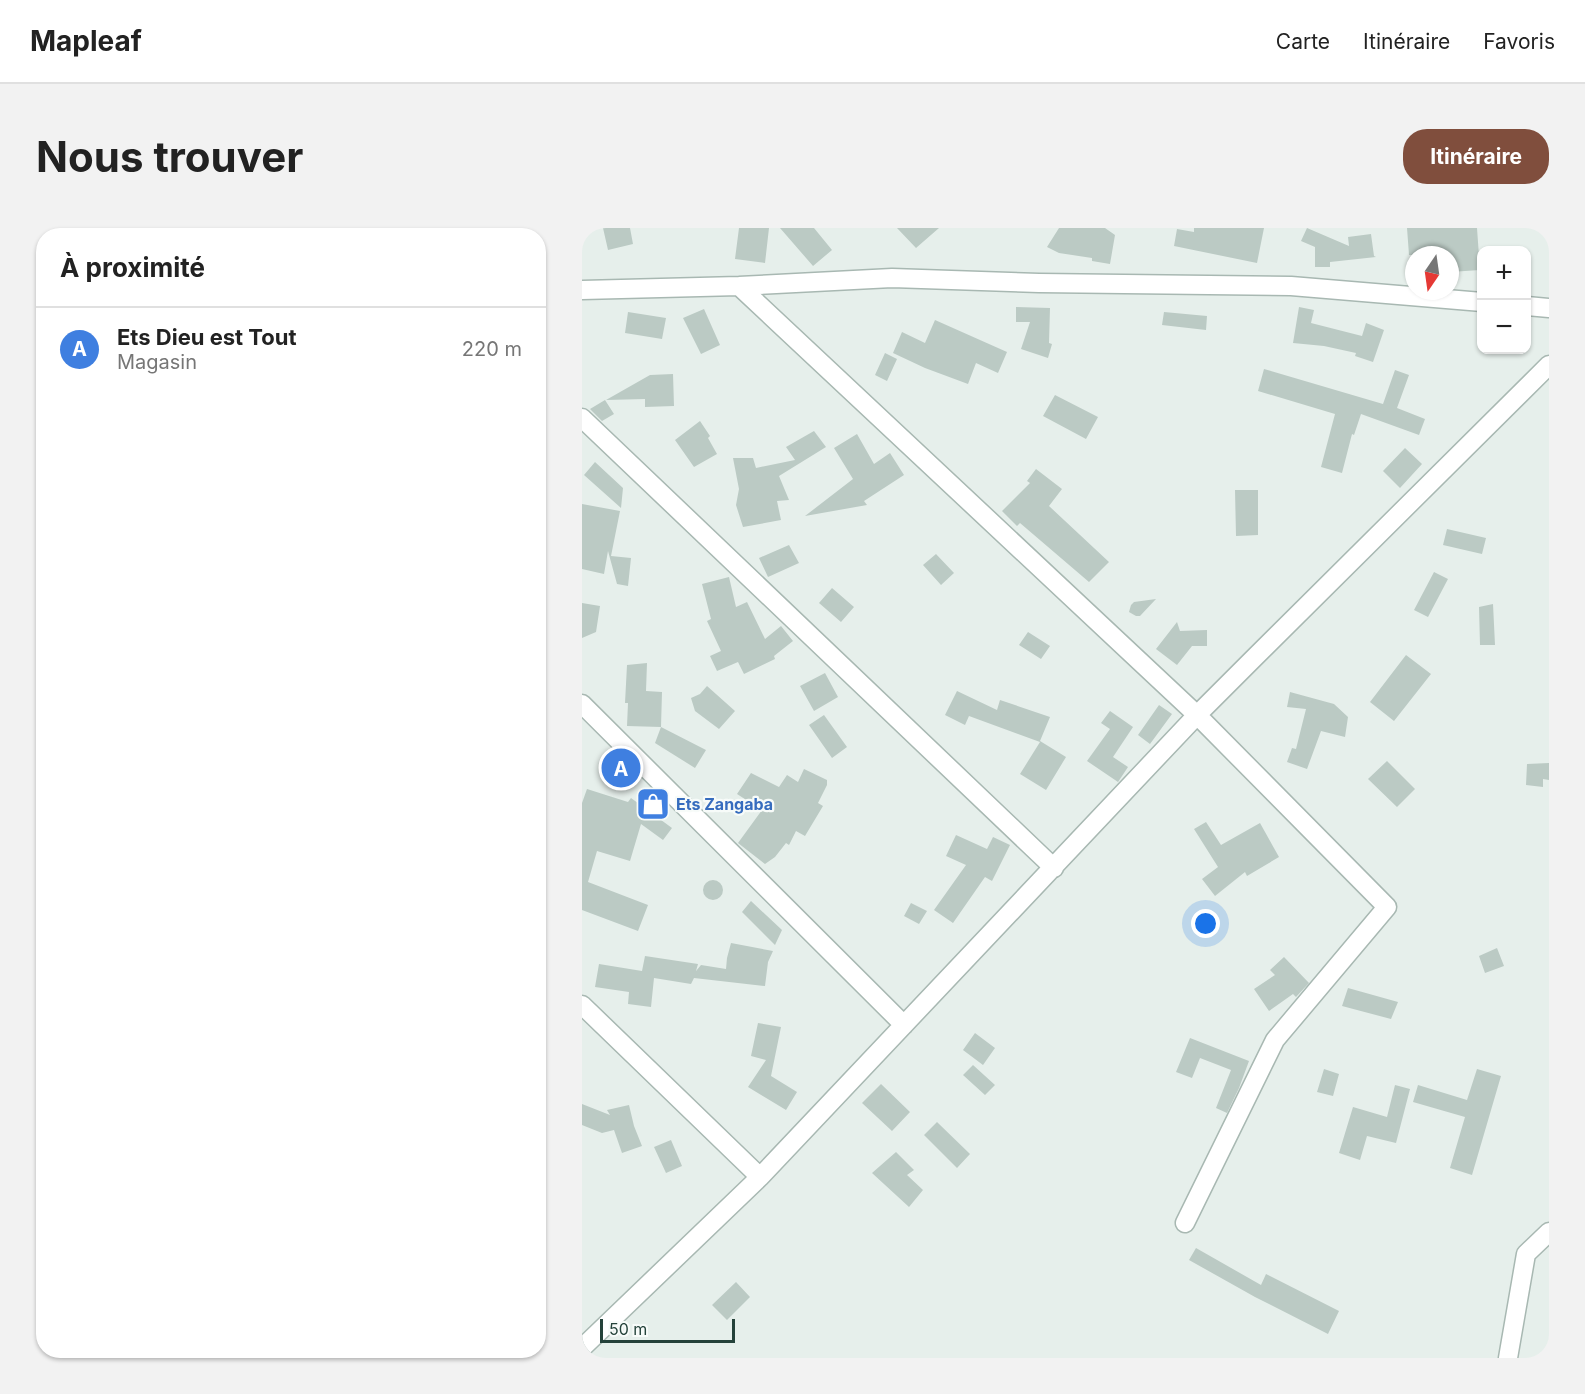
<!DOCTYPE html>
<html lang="fr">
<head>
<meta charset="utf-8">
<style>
  :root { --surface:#fff; --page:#f2f2f2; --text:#222; --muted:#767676; --line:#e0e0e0; --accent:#804e3d }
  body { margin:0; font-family:Inter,sans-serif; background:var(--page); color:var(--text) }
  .controls { position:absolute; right:18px; top:18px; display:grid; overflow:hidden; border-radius:12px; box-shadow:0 2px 4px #0004 }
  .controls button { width:54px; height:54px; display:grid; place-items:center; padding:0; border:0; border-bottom:2px solid var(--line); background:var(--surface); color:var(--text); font:30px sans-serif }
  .compass { position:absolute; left:823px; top:18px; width:54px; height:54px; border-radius:50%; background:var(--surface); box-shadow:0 2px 4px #0004; rotate:193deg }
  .scale { position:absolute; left:18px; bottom:15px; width:135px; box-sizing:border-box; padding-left:6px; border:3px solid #24423a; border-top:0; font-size:16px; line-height:21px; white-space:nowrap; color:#24423a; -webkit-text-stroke:4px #f7fbf9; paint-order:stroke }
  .you { position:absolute; left:624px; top:696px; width:21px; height:21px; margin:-15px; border:4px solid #fff; border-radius:50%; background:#1a73e8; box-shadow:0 0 0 9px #1a73e833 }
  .badge { display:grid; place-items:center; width:39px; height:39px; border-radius:50%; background:var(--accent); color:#fff; font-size:20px; font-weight:700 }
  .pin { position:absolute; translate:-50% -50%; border:3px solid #fff; box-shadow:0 2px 6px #0006 }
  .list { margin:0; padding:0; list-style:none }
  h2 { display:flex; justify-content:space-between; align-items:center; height:78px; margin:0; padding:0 24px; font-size:26px }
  h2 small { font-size:20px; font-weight:400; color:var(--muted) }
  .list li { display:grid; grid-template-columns:39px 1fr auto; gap:18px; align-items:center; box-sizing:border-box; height:84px; padding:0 24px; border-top:2px solid var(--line) }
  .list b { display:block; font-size:22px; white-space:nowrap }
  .list p { margin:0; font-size:20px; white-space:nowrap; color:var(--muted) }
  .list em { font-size:20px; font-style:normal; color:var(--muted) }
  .map { position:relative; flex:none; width:967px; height:1130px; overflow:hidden; border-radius:24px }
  header { display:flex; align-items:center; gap:36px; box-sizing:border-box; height:84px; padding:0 30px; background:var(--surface); border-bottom:2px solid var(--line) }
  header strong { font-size:28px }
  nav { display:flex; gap:33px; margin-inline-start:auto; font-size:21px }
  .intro { display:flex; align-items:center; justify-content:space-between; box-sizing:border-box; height:144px; padding:0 36px }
  h1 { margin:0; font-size:42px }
  .button { padding:15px 27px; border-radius:24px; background:var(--accent); color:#fff; font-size:21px; font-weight:700 }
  main { display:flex; gap:36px; padding:0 36px }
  aside { flex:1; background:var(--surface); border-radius:24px; box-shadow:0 2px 4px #0004 }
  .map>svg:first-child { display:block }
  .building { fill:#bbcac4 }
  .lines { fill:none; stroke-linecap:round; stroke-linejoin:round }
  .street-casing { stroke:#a8b8b2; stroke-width:21 }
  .street { stroke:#fff; stroke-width:18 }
  .labels { text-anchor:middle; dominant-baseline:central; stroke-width:4.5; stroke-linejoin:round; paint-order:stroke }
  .shop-label { font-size:16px; font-weight:bold; fill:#366cbe; stroke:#f7fbf9; text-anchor:start }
</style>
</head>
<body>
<header>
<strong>Mapleaf</strong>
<nav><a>Carte</a><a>Itinéraire</a><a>Favoris</a></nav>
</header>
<div class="intro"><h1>Nous trouver</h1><a class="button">Itinéraire</a></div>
<main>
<aside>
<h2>À proximité<small></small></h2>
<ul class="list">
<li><span class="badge" style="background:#3f7fe0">A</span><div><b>Ets Dieu est Tout</b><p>Magasin</p></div><em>220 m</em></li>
</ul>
</aside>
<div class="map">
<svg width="967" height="1130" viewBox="0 0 967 1130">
  <rect width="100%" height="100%" fill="#e6efeb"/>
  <path class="building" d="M 21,0 L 48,0 L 51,16 L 26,22 Z
    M 157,0 L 187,0 L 183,35 L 153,31 Z
    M 198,0 L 232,0 L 250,22 L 231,38 Z
    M 315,0 L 357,0 L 334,20 Z
    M 477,0 L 523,0 L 533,7 L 528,36 L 510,33 L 510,30 L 477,25 L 465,19 Z
    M 612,0 L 682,0 L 675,35 L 592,18 L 595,1 L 612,4 Z
    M 725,0 L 767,18 L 766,9 L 789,6 L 792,28 L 794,29 L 748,34 L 748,39 L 733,39 L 733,19 L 719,13 Z
    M 825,0 L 895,0 L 898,42 L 868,44 L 868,27 L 827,27 Z
    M 434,79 L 468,80 L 467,115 L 470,116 L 466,130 L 439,121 L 448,94 L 434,94 Z
    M 717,79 L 732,82 L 729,95 L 780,108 L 784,95 L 802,102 L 791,134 L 773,128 L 774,125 L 742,118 L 711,115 Z
    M 122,81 L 138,117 L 119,126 L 101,90 Z
    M 46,84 L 84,90 L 80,111 L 43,105 Z
    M 582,84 L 625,88 L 624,102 L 580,97 Z
    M 353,92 L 425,124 L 416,145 L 394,135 L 386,156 L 343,140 L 311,125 L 320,104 L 343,115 Z
    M 303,125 L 315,131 L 305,153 L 293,147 Z
    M 682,141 L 801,176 L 813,142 L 827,147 L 815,180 L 843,191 L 837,207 L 779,186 L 772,207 L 770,206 L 760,245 L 739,239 L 753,186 L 676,163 Z
    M 91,146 L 92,178 L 63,179 L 63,171 L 24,172 L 68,147 Z
    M 473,167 L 516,189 L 504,211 L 461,188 Z
    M 23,172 L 32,186 L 20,193 L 8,181 Z
    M 118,193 L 128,208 L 126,210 L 135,226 L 112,239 L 93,212 Z
    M 232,203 L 244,219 L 197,248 L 207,272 L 195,273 L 199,292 L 161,299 L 154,277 L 157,261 L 151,230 L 171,230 L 174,240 L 213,232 L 204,219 Z
    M 275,206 L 292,236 L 308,225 L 322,247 L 282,273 L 285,277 L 223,288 L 271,251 L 252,220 Z
    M 823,220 L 840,236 L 818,260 L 801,243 Z
    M 13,234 L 41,260 L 39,280 L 2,247 Z
    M 454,241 L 480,261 L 467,278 L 527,334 L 507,354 L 438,295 L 435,298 L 420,283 L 448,255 L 445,253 Z
    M 653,262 L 676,262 L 676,307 L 654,308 Z
    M 0,276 L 38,283 L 29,328 L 49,330 L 46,358 L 35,356 L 26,323 L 22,346 L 0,341 Z
    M 865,301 L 904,310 L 900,326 L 861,317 Z
    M 207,317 L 217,335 L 186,349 L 177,330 Z
    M 354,326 L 372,345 L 359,357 L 341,337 Z
    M 852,344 L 866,351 L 846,389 L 832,382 Z
    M 147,349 L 154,379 L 165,374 L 183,411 L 199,398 L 211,413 L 192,428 L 193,431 L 162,446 L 156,434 L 135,443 L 128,428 L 139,423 L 125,393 L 129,391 L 120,356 Z
    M 250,360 L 272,379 L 259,394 L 237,375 Z
    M 574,371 L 558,388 L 554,388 L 547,384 L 549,377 L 552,374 Z
    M 0,375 L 18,378 L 14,404 L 0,410 Z
    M 911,376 L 913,417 L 898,417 L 897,379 Z
    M 595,394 L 598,403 L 625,402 L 625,418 L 610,418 L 595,437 L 574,421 Z
    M 446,404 L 468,418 L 459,431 L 437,417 Z
    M 824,427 L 849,446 L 812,493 L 788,474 Z
    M 65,435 L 64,463 L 80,464 L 79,499 L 45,498 L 46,475 L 43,475 L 45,437 Z
    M 243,445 L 256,469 L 232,483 L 218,458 Z
    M 125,458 L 153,483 L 137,501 L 113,483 L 109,470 L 118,466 Z
    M 375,463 L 415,482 L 418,472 L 468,489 L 458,513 L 484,529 L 464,562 L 438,546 L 458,514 L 387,488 L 383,497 L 363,487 Z
    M 708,464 L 752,476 L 766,489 L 763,509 L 739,503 L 725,541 L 705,534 L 710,520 L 714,521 L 724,481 L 705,479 Z
    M 577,477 L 590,486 L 568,516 L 556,507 Z
    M 528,483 L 551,499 L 531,529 L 546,539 L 536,554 L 505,533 L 528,501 L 519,495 Z
    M 242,487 L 265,519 L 250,530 L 227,497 Z
    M 79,499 L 124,522 L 113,540 L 73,515 Z
    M 805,533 L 833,561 L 815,579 L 786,551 Z
    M 967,535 L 967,552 L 961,551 L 961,559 L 944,557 L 945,536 Z
    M 222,541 L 245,552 L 245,557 L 236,575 L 241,578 L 223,608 L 214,603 L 207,617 L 204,615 L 193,629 L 183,636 L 156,615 L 180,582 L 155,566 L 169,545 L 197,559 L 205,547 L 216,554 Z
    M 5,561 L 46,574 L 49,570 L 90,600 L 81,612 L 59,596 L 48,633 L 15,623 L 6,654 L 66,677 L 56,703 L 0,682 L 0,575 Z
    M 624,594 L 639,617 L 678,595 L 697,629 L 665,648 L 663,644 L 633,668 L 620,651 L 636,639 L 612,601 Z
    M 374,607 L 405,621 L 411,609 L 428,617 L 410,653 L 403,649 L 371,695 L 352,682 L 384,637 L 364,628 Z
    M121 662a10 10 0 1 1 20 0a10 10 0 1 1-20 0Z
    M 169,673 L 200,702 L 193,717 L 160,684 Z
    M 329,675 L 345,683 L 337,696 L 322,688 Z
    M 149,715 L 191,723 L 186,734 L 183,758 L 112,750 L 109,756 L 72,750 L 69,779 L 46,776 L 47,764 L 13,759 L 17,736 L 60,743 L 63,728 L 116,736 L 114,743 L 119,737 L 144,741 L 145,730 Z
    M 915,720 L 922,738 L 903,745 L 897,728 Z
    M 702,729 L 727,755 L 714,769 L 711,766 L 687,783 L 672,761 L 693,747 L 688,742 Z
    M 766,760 L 816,774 L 809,791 L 760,778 Z
    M 176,795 L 199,799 L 189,848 L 215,864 L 204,882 L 166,859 L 184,832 L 169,828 Z
    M 393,805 L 413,820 L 401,837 L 381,822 Z
    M 608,810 L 667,833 L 657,860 L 645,885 L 634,880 L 649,842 L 618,830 L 610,850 L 594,844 Z
    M 391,837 L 413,857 L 403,867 L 381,847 Z
    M 742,841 L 757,846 L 751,868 L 735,864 Z
    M 895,841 L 919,848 L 890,947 L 868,940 L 883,889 L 831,874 L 836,857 L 885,872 Z
    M 299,856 L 328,884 L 310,903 L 280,875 Z
    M 813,857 L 828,861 L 814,915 L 785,908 L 778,932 L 757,925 L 771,879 L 805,889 Z
    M 0,876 L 28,887 L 25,882 L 47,877 L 52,898 L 60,918 L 40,925 L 32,902 L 20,905 L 0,897 Z
    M 355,894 L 388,926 L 375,940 L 342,907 Z
    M 89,912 L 100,938 L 84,945 L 72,919 Z
    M 314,924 L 332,942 L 325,947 L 341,962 L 327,979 L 290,945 Z
    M 614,1020 L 679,1057 L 684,1046 L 757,1083 L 746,1106 L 673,1069 L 607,1032 Z
    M 154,1054 L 168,1069 L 145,1092 L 130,1077 Z"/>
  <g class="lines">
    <defs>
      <path id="street" d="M 157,58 L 615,487 L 805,679 L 693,812 L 603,995
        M 0,62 L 157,58 L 310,50 L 457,55 L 709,58 L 900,74
        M 945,78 L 967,80
        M 0,190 L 472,640
        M 0,476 L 322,797
        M 0,777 L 178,949
        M 0,1120 L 178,949 L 615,487 L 671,431 L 967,137
        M 926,1130 L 944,1026 L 967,1004"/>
    </defs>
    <use href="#street" class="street-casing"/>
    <use href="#street" class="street"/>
  </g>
  <defs>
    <symbol id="shop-square" viewBox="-11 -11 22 22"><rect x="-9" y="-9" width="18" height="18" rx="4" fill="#3f7fe0" stroke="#f7fbf9"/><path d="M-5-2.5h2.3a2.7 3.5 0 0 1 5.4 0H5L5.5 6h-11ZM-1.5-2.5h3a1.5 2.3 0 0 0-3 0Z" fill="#fff"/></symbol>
  </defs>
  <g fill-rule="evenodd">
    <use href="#shop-square" x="52" y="557" width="38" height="38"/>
  </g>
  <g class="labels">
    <g class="shop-label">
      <text x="94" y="576">Ets Zangaba</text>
    </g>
  </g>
</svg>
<div class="controls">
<button>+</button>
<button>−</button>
</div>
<svg class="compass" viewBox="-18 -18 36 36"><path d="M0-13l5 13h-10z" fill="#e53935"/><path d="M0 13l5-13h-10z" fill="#767676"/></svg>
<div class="scale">50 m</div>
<div class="you"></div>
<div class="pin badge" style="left:39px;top:540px;background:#3f7fe0">A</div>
</div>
</main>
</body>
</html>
